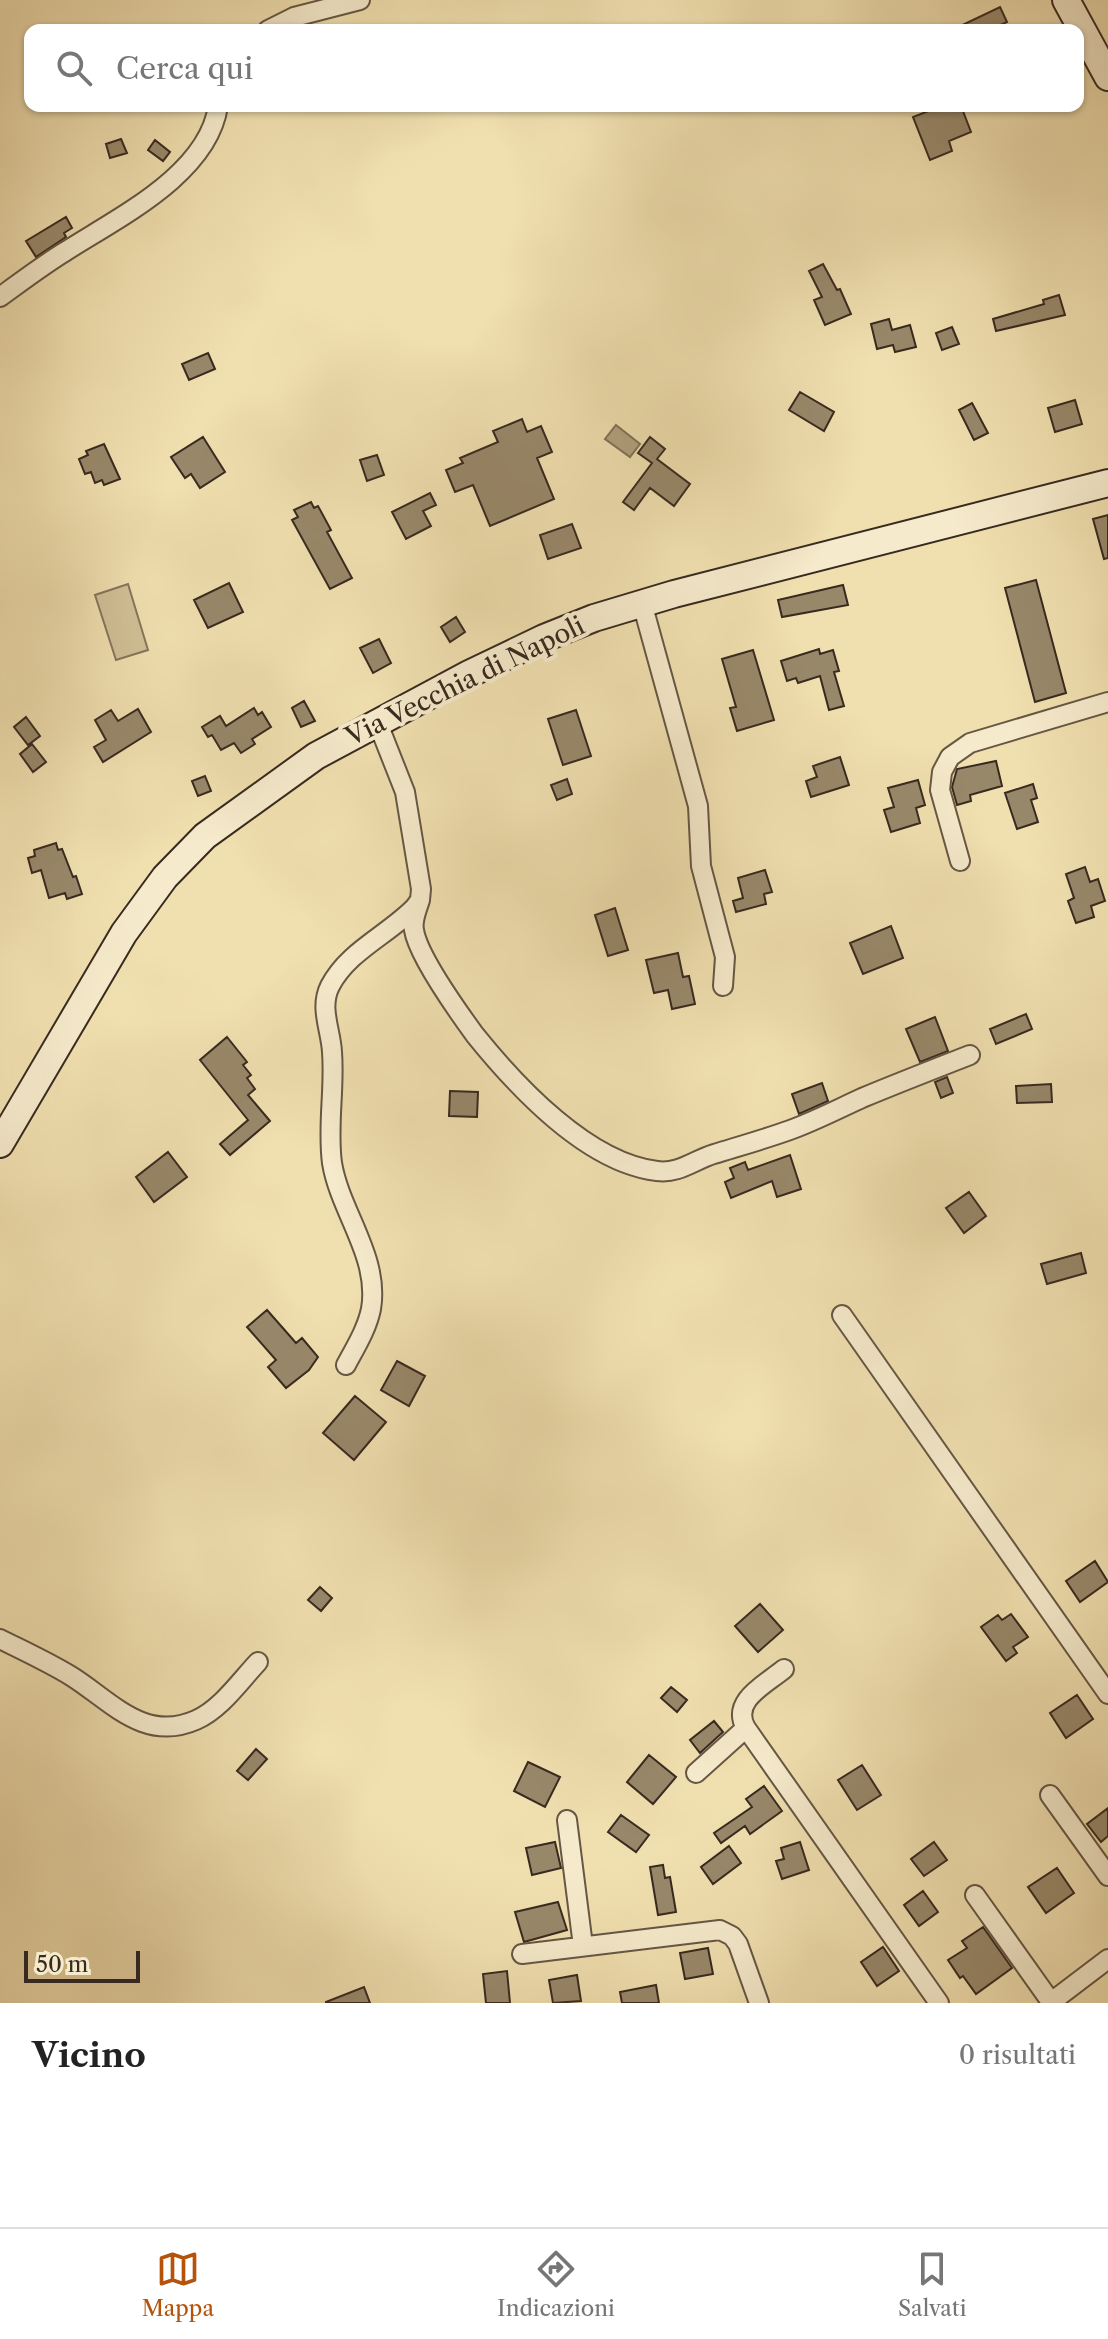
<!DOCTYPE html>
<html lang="it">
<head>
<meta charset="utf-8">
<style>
  :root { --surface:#fff; --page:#f6f6f6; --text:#222; --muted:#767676; --line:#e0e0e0; --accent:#b45309 }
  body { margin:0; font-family:"Libre Caslon Text",serif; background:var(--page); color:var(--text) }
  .scale { position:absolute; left:24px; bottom:20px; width:116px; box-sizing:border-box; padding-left:8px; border:4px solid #382a20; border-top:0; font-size:22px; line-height:28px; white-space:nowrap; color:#382a20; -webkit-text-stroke:6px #f5eacb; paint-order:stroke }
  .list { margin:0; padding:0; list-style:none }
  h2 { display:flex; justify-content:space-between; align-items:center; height:104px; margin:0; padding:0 32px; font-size:34px }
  h2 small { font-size:26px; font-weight:400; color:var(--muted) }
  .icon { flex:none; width:44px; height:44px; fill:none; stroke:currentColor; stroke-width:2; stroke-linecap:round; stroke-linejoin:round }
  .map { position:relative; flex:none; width:1108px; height:2003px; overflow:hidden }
  .search { position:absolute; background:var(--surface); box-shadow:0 2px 6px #0004; left:24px; right:24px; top:24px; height:88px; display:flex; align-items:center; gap:20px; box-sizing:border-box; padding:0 28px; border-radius:16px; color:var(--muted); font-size:30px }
  .sheet { height:224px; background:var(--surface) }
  nav { display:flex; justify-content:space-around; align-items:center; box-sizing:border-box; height:112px; border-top:2px solid var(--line); background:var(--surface); font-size:22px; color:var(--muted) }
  nav a { display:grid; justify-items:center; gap:4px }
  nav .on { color:var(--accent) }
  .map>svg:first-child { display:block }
  .green { fill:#d1c097; stroke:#84755c; stroke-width:2 }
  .water { fill:#b1a17e; stroke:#817158; stroke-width:2 }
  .building { fill:#98886a; stroke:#382a20; stroke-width:2 }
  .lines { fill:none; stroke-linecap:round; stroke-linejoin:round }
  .street-casing { stroke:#665744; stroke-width:22 }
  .secondary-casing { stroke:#382a20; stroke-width:30 }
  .street { stroke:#f5eacb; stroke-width:18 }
  .secondary { stroke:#f5eacb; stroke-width:26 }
  .labels { text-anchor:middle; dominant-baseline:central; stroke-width:8; stroke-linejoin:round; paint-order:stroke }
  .street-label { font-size:26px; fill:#382a20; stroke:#f5eacb }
</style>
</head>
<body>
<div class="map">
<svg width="1108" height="2003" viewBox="0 0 1108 2003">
  <rect width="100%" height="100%" fill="#f0dfaf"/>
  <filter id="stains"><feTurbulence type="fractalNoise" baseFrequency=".0025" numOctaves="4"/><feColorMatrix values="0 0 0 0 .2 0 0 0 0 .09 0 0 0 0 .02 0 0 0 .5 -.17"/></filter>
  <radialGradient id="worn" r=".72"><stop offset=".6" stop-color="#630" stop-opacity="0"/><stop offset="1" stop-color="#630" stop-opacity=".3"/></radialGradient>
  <path class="green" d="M 128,584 L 148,650 L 116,660 L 95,595 Z"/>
  <path class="water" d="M 616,425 L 640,444 L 630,457 L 605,439 Z"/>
  <path class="building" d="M 1000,7 L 1007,22 L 990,30 L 952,30 Z
    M 941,106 L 961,106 L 971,132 L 949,141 L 952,151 L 930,160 L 913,117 Z
    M 121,139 L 127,153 L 110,158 L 106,144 Z
    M 155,140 L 170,152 L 163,161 L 148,150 Z
    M 66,217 L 72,228 L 64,233 L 66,237 L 36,257 L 26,241 Z
    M 823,264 L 837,290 L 840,289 L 851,314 L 825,325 L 814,300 L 822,297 L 809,271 Z
    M 1059,295 L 1065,315 L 996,331 L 993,319 L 1044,304 L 1043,300 Z
    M 889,319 L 892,330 L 910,325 L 916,347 L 895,352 L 893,345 L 877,349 L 871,324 Z
    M 952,327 L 959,344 L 942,350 L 936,333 Z
    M 208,353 L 215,369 L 189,380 L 182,364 Z
    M 800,392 L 834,412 L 824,431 L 789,410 Z
    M 1075,400 L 1082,424 L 1055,432 L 1048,408 Z
    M 972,403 L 988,433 L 974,440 L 959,410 Z
    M 522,419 L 527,432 L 541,426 L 552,452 L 537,458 L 554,499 L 490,526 L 473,485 L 455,492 L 446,470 L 463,463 L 460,458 L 498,442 L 493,431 Z
    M 203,437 L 225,472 L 200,488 L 191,474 L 185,478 L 171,457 Z
    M 650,437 L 665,449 L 657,459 L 690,484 L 674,506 L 650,488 L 634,510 L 623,502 L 652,463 L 638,453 Z
    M 104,444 L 120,479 L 104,485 L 102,480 L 95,483 L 91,472 L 85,474 L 79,459 L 88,455 L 86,451 Z
    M 377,455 L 384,475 L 367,481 L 360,460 Z
    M 430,493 L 436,505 L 423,511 L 431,526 L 406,539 L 392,512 Z
    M 311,502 L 314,508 L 318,506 L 331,530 L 327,532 L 352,578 L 330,589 L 292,520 L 298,517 L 294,510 Z
    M 1108,515 L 1108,558 L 1104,559 L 1093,519 Z
    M 572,524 L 581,548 L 548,559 L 540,535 Z
    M 1036,580 L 1066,693 L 1035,702 L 1005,588 Z
    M 229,583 L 243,612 L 208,628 L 194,600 Z
    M 843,585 L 848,605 L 782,617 L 778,600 Z
    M 456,617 L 465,632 L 450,642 L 441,627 Z
    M 379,639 L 391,663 L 373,673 L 360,648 Z
    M 819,649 L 820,654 L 833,650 L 839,671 L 834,672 L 844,706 L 829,710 L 820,676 L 798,683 L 796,678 L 787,681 L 781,661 Z
    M 753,650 L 774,720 L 737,731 L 730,708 L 736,707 L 722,659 Z
    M 304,701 L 315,721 L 301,727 L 292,708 Z
    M 254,708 L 258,715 L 262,712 L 271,727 L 252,739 L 255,744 L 241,753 L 234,743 L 221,750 L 212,735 L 208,737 L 202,727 L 220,716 L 226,726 Z
    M 138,709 L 151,732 L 103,762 L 94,747 L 106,740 L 95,720 L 111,710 L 118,721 Z
    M 576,710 L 591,756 L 563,765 L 548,719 Z
    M 26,717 L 40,736 L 28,745 L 14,727 Z
    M 32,744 L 46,762 L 33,772 L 20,754 Z
    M 840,757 L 849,785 L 811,797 L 806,781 L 817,777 L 813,766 Z
    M 996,761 L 1002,786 L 970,795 L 971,801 L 957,805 L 952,787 L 957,769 Z
    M 205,776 L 211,791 L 198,796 L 192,781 Z
    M 567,779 L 572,794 L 557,800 L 551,785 Z
    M 918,780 L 925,805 L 916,808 L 920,823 L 891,832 L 884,810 L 894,807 L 888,788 Z
    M 1033,784 L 1037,798 L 1031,800 L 1038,822 L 1017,829 L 1005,793 Z
    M 56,843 L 58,850 L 62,849 L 73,877 L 76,876 L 82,894 L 67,899 L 65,893 L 49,898 L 41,870 L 32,873 L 28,858 L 35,856 L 34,850 Z
    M 1085,867 L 1090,882 L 1098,879 L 1105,901 L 1091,906 L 1094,917 L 1076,923 L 1068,901 L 1074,898 L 1066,874 Z
    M 765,870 L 772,892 L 764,894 L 766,904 L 736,912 L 733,901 L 743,898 L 738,878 Z
    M 615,908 L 628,950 L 608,956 L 595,915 Z
    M 891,926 L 903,958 L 863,974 L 850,943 Z
    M 678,953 L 683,977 L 689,976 L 695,1004 L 672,1009 L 668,990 L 654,993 L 646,960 Z
    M 1026,1014 L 1032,1029 L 996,1044 L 990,1029 Z
    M 935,1017 L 948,1051 L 920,1062 L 906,1029 Z
    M 227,1037 L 247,1062 L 243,1065 L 251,1075 L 247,1078 L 255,1089 L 248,1095 L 270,1121 L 230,1155 L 220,1144 L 248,1120 L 200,1060 Z
    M 947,1077 L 953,1093 L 941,1098 L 935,1082 Z
    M 822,1083 L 828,1101 L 799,1114 L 792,1094 Z
    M 1051,1084 L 1052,1102 L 1017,1103 L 1016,1086 Z
    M 450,1091 L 478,1092 L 477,1117 L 449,1116 Z
    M 168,1152 L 187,1177 L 154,1202 L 136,1177 Z
    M 790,1155 L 801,1189 L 777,1197 L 772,1181 L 731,1198 L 725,1182 L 734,1178 L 730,1168 L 745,1162 L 748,1170 Z
    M 969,1192 L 986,1216 L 964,1233 L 946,1208 Z
    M 1081,1253 L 1086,1273 L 1047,1284 L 1041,1264 Z
    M 267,1310 L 296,1343 L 302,1338 L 318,1357 L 309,1370 L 286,1388 L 268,1367 L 276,1360 L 247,1327 Z
    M 397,1361 L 425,1376 L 409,1406 L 381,1390 Z
    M 355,1396 L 386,1422 L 354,1460 L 323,1433 Z
    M 1095,1561 L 1108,1582 L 1080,1602 L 1066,1581 Z
    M 320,1587 L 332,1598 L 321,1611 L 308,1600 Z
    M 760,1604 L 783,1630 L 758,1652 L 735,1626 Z
    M 1011,1614 L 1028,1637 L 1013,1647 L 1017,1653 L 1006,1661 L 981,1627 L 998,1615 L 1002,1620 Z
    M 671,1687 L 687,1700 L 677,1712 L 661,1698 Z
    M 1077,1695 L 1093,1719 L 1066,1738 L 1050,1713 Z
    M 714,1721 L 723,1732 L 700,1753 L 690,1740 Z
    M 256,1749 L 267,1759 L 248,1780 L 237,1771 Z
    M 649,1755 L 676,1777 L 653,1804 L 627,1782 Z
    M 528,1762 L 560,1777 L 545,1807 L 514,1791 Z
    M 862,1765 L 881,1795 L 857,1810 L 838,1780 Z
    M 764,1786 L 782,1811 L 750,1834 L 745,1826 L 721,1843 L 714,1833 L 752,1807 L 746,1799 Z
    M 1108,1808 L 1108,1836 L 1101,1842 L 1087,1824 Z
    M 621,1815 L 649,1835 L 636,1852 L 608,1832 Z
    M 555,1842 L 561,1868 L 532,1875 L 526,1848 Z
    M 800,1842 L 809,1870 L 782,1879 L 776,1861 L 784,1859 L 781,1848 Z
    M 934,1842 L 947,1860 L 924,1876 L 911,1859 Z
    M 729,1846 L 741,1863 L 713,1884 L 701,1867 Z
    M 663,1865 L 665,1878 L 670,1877 L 676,1912 L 658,1915 L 650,1867 Z
    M 1057,1868 L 1074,1893 L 1046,1913 L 1028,1887 Z
    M 923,1891 L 938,1912 L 919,1926 L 904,1905 Z
    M 558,1902 L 567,1930 L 524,1942 L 515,1912 Z
    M 983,1927 L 1012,1968 L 976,1994 L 963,1976 L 960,1978 L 948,1960 L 967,1948 L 962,1941 Z
    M 883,1947 L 899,1971 L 877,1986 L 861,1962 Z
    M 708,1948 L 713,1974 L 685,1979 L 680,1953 Z
    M 507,1971 L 510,2003 L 486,2003 L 483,1974 Z
    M 577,1975 L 581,2001 L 553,2003 L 549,1980 Z
    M 656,1985 L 659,2003 L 622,2003 L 620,1992 Z
    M 364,1987 L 370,2003 L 326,2003 L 326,2002 Z"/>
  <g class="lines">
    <defs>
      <path id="street" d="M 268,30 L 294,17 L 360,0
        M 0,297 C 22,281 43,265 66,251 C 119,217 208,174 218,106
        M 642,603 L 698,806 L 701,866 L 725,957 L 723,986
        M 960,861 L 940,790 L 942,772 L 950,757 L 970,743 L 1108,702
        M 420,900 C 417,910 412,920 414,930 C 418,956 459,1013 475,1035 C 517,1087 588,1163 657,1171 C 679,1174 694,1160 714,1154 C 740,1146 765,1139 790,1130 C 815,1121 838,1109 862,1098 C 898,1083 934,1069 970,1055
        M 842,1315 L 1108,1694
        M 346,1365 C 355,1348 367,1329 371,1309 C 380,1257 340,1212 332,1163 C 327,1126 335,1089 332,1052 C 331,1030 319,1008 330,986 C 348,951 388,935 415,907 L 420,900 L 421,889 L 405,792 L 377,721
        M 0,1639 C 24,1651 48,1662 71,1676 C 111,1701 144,1743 196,1720 C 221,1709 240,1681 258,1662
        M 746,1728 L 939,2003
        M 696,1773 L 746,1728 C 730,1701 766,1684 784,1669
        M 1050,1795 L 1108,1876
        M 567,1820 L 583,1946
        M 975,1895 L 1051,2002
        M 522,1954 L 720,1930 L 732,1936 L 738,1944 L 759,2003
        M 1050,2003 L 1108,1959"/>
      <path id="secondary" d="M 1066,0 L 1108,77
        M 0,1144 L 124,933 L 165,877 L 205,836 L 316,756 L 469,674 L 544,638 L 594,618 L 674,594 L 1108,483"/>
    </defs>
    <use href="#street" class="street-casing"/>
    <use href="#secondary" class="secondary-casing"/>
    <use href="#street" class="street"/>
    <use href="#secondary" class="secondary"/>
  </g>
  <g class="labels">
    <g class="street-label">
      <text transform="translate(465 681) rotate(-26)">Via Vecchia di Napoli</text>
    </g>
  </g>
  <rect width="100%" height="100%" filter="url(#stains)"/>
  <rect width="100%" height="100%" fill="url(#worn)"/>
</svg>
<div class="scale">50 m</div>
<div class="search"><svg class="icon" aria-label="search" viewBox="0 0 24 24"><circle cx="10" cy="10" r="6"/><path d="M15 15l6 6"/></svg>Cerca qui</div>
</div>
<section class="sheet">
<h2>Vicino<small>0 risultati</small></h2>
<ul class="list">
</ul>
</section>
<nav>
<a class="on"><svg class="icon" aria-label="map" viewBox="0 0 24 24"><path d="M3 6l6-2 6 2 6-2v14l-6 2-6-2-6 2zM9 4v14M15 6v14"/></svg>Mappa</a>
<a><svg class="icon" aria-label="directions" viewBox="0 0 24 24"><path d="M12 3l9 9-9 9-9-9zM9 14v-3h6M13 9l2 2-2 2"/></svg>Indicazioni</a>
<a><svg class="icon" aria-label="saved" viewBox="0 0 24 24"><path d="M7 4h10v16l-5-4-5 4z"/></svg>Salvati</a>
</nav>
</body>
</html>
